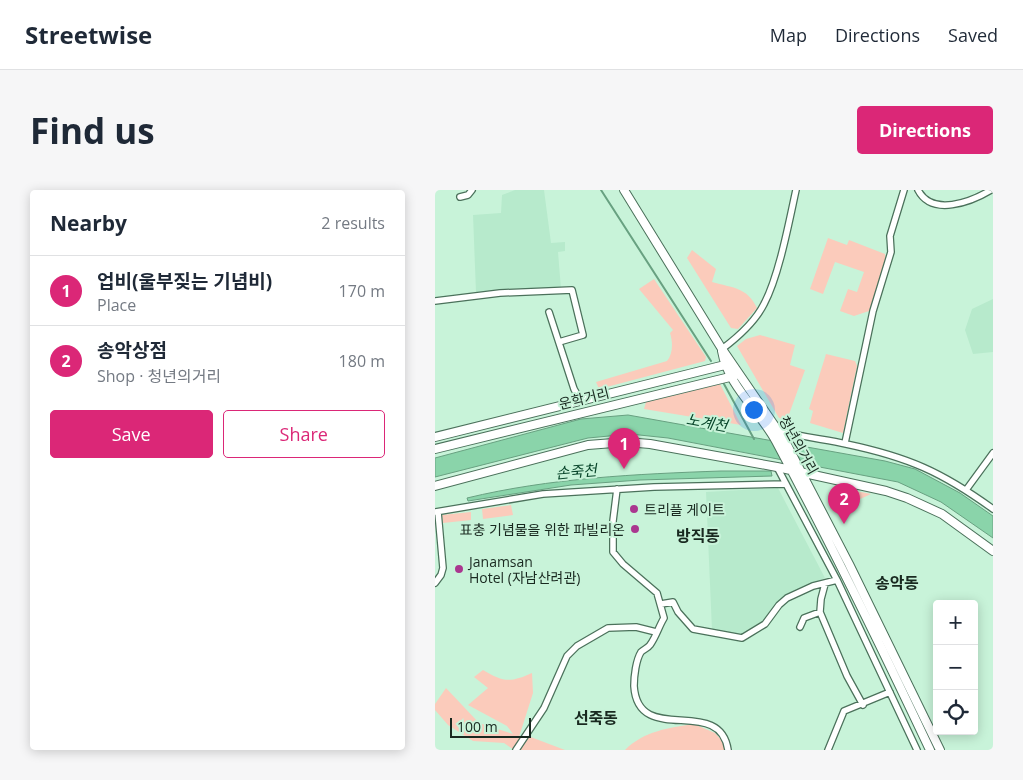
<!DOCTYPE html>
<html lang="en">
<head>
<meta charset="utf-8">
<style>
  :root { --surface:#fff; --page:#f6f6f7; --text:#1f2937; --muted:#747a83; --line:#e0e1e3; --accent:#db2777 }
  body { margin:0; font-family:"Open Sans","Noto Sans KR",sans-serif; background:var(--page); color:var(--text) }
  .controls { position:absolute; right:15px; bottom:15px; display:grid; overflow:hidden; border-radius:5px; box-shadow:0 2px 12px #0003 }
  .controls button { width:45px; height:45px; display:grid; place-items:center; padding:0; border:0; border-bottom:1px solid var(--line); background:var(--surface); color:var(--text); font:25px sans-serif }
  .scale { position:absolute; left:15px; bottom:12px; width:81px; box-sizing:border-box; padding-left:5px; border:2px solid #192920; border-top:0; font-size:14px; line-height:18px; white-space:nowrap; color:#192920; -webkit-text-stroke:4px #c8f3d9; paint-order:stroke }
  .you { position:absolute; left:318px; top:219px; width:18px; height:18px; margin:-12px; border:4px solid #fff; border-radius:50%; background:#1a73e8; box-shadow:0 0 0 8px #1a73e833 }
  .badge { display:grid; place-items:center; width:32px; height:32px; border-radius:50%; background:var(--accent); color:#fff; font-size:16px; font-weight:700 }
  .pin { position:absolute; translate:-50% -41px; filter:drop-shadow(0 1px 2px #0008) }
  .pin::after { content:''; position:absolute; top:26px; width:18px; height:15px; background:inherit; clip-path:polygon(0 0,100% 0,50% 100%) }
  .list { margin:0; padding:0; list-style:none }
  h2 { display:flex; justify-content:space-between; align-items:center; height:65px; margin:0; padding:0 20px; font-size:21px }
  h2 small { font-size:16px; font-weight:400; color:var(--muted) }
  .list li { display:grid; grid-template-columns:32px 1fr auto; gap:15px; align-items:center; box-sizing:border-box; height:70px; padding:0 20px; border-top:1px solid var(--line) }
  .list b { display:block; font-size:19px; white-space:nowrap }
  .list p { margin:0; font-size:16px; white-space:nowrap; color:var(--muted) }
  .list em { font-size:16px; font-style:normal; color:var(--muted) }
  .actions { display:flex; gap:10px; padding:15px 20px }
  .actions a { flex:1; padding:11px 0; border:1px solid var(--accent); border-radius:5px; text-align:center; font-size:18px; color:var(--accent) }
  .actions .main { background:var(--accent); color:#fff }
  .icon { flex:none; width:28px; height:28px; fill:none; stroke:currentColor; stroke-width:2; stroke-linecap:round; stroke-linejoin:round }
  .map { position:relative; flex:none; width:558px; height:560px; overflow:hidden; border-radius:5px }
  header { display:flex; align-items:center; gap:30px; box-sizing:border-box; height:70px; padding:0 25px; background:var(--surface); border-bottom:1px solid var(--line) }
  header strong { font-size:24px }
  nav { display:flex; gap:28px; margin-inline-start:auto; font-size:18px }
  .intro { display:flex; align-items:center; justify-content:space-between; box-sizing:border-box; height:120px; padding:0 30px }
  h1 { margin:0; font-size:35px }
  .button { padding:12px 22px; border-radius:5px; background:var(--accent); color:#fff; font-size:18px; font-weight:700 }
  main { display:flex; gap:30px; padding:0 30px }
  aside { flex:1; background:var(--surface); border-radius:5px; box-shadow:0 2px 12px #0003 }
  .map>svg:first-child { display:block }
  .built { fill:#b7eacc }
  .green { fill:#fbcbbb }
  .water { fill:#8ad4aa; stroke:#68a181 }
  .lines { fill:none; stroke-linecap:round; stroke-linejoin:round }
  .stream { stroke:#68a181; stroke-width:2 }
  .street-casing { stroke:#4b715b; stroke-width:8 }
  .secondary-casing { stroke:#4b715b; stroke-width:10 }
  .street { stroke:#fff; stroke-width:5.5 }
  .secondary { stroke:#fff; stroke-width:8 }
  .poi-dot { fill:#aa368f; stroke:#c8f3d9; stroke-width:2 }
  .labels { text-anchor:middle; dominant-baseline:central; stroke-width:4; stroke-linejoin:round; paint-order:stroke }
  .street-label { font-size:14px; fill:#192920; stroke:#c8f3d9 }
  .poi-label { font-size:14px; fill:#192920; stroke:#c8f3d9; text-anchor:start }
  .water-label { font-size:15px; font-style:italic; fill:#08452a; stroke:#c8f3d9 }
  .quarter-label { font-size:16px; font-weight:bold; fill:#192920; stroke:#c8f3d9 }
</style>
</head>
<body>
<header>
<strong>Streetwise</strong>
<nav><a>Map</a><a>Directions</a><a>Saved</a></nav>
</header>
<div class="intro"><h1>Find us</h1><a class="button">Directions</a></div>
<main>
<aside>
<h2>Nearby<small>2 results</small></h2>
<ul class="list">
<li><span class="badge">1</span><div><b>업비(울부짖는 기념비)</b><p>Place</p></div><em>170 m</em></li>
<li><span class="badge">2</span><div><b>송악상점</b><p>Shop · 청년의거리</p></div><em>180 m</em></li>
</ul>
<div class="actions"><a class="main">Save</a><a>Share</a></div>
</aside>
<div class="map">
<svg width="558" height="560" viewBox="0 0 558 560">
  <rect width="100%" height="100%" fill="#c8f3d9"/>
  <path class="built" d="M 80,0 L 109,0 L 116,53 L 130,52 L 130,61 L 123,62 L 126,99 L 41,102 L 38,25 L 66,23 L 67,5 Z
    M 558,109 L 558,162 L 538,164 L 530,140 L 537,119 Z
    M 343,298 L 390,388 L 351,406 L 330,431 L 309,445 L 300,446 L 277,440 L 271,302 Z"/>
  <path class="green" d="M 393,48 L 412,55 L 414,50 L 450,64 L 451,70 L 434,121 L 419,126 L 405,121 L 413,99 L 422,102 L 429,82 L 400,72 L 388,104 L 375,99 Z
    M 257,60 L 281,79 L 277,92 C 298,98 312,97 322,118 L 303,139 L 296,138 L 252,68 Z
    M 219,89 L 271,167 L 270,171 L 164,199 L 161,192 L 232,171 C 238,164 238,152 235,143 L 238,140 L 204,99 Z
    M 325,145 L 360,155 L 355,175 L 370,180 L 352,230 L 344,228 L 302,156 L 311,149 Z
    M 391,164 L 420,171 L 422,176 L 408,243 L 375,233 L 378,221 L 374,219 Z
    M 285,194 L 306,235 L 209,219 L 211,212 Z
    M 401,297 L 436,304 L 410,316 Z
    M 76,315 L 78,325 L 48,329 L 47,319 Z
    M 36,322 L 36,330 L 8,333 L 7,325 Z
    M 48,480 C 68,492 75,493 97,483 L 98,503 L 84,547 L 93,546 L 130,560 L 79,560 L 69,553 L 38,551 L 13,535 L 0,520 L 0,514 L 11,498 L 44,533 L 78,544 L 72,536 L 33,515 L 53,498 L 39,487 Z
    M 259,534 L 280,543 L 289,553 L 289,560 L 190,560 C 209,541 233,538 259,534 Z"/>
  <path class="water" d="M 193,225 L 450,271 L 480,279 L 525,303 L 558,326 L 558,348 L 506,312 L 463,292 L 233,248 L 195,244 L 153,248 L 0,287 L 0,268 L 146,229 Z
    M 286,281 L 336,281 L 337,286 L 205,290 L 136,295 L 33,311 L 32,308 C 115,288 201,284 286,281 Z"/>
  <g class="lines">
    <path class="stream" d="M 166,0 L 276,171
      M 289,194 L 319,249"/>
    <defs>
      <path id="street" d="M 483,0 C 497,27 536,12 556,0
        M 25,7 L 33,5 L 37,0
        M 0,111 L 65,103 L 137,100 L 148,145 L 124,152
        M 114,122 L 139,199 L 146,211
        M 287,159 C 303,147 320,132 329,114 C 344,86 354,32 361,0
        M 343,240 C 365,247 388,249 411,254 C 473,267 507,282 558,319
        M 410,253 L 438,121 L 456,62 L 455,46 L 469,0
        M 342,277 L 402,390
        M 182,299 L 178,331 L 178,362 L 188,374 L 222,403 L 229,428 C 224,436 221,447 215,455 C 213,458 209,459 206,462 C 201,470 199,486 199,496 C 203,558 285,504 293,560
        M 531,300 L 558,263
        M 0,322 L 108,304 L 219,297 L 351,294
        M 0,393 L 6,385 L 8,378 L 3,322
        M 390,394 L 386,409 L 385,422 L 412,486 L 428,515
        M 226,414 L 238,412 L 243,422 L 258,439 L 307,448 L 330,434 L 344,415 L 352,408 L 378,396 L 402,390 L 482,560
        M 365,437 L 369,428 L 385,422
        M 81,560 L 109,518 L 132,466 L 142,456 L 173,438 L 201,437 L 221,442
        M 393,560 L 409,521 L 455,502"/>
      <path id="secondary" d="M 189,0 L 287,159 L 350,251 L 414,374 L 505,560
        M 287,161 C 293,196 324,220 341,251 C 395,352 446,456 495,560
        M 0,247 L 294,174
        M 0,259 L 299,186
        M 0,296 L 153,255 L 191,252 L 215,254 L 342,277 L 451,301 L 472,308 L 507,324 L 558,361"/>
    </defs>
    <use href="#street" class="street-casing"/>
    <use href="#secondary" class="secondary-casing"/>
    <use href="#street" class="street"/>
    <use href="#secondary" class="secondary"/>
  </g>
  <g class="poi-dot">
    <circle cx="199" cy="319" r="5"/>
    <circle cx="200" cy="339" r="5"/>
    <circle cx="24" cy="379" r="5"/>
  </g>
  <g class="labels">
    <g class="street-label">
      <text transform="translate(149 208) rotate(-14)">운학거리</text>
      <text transform="translate(364 255) rotate(61)">청년의거리</text>
    </g>
    <g class="poi-label">
      <text x="209" y="319">트리플 게이트</text>
      <text x="190" y="339" text-anchor="end">표충 기념물을 위한 파빌리온</text>
      <text x="34" y="371">Janamsan<tspan x="34" dy="16">Hotel (자남산려관)</tspan></text>
    </g>
    <g class="water-label">
      <text transform="translate(272 232) rotate(10)">노계천</text>
      <text transform="translate(141 281) rotate(-5)">손죽천</text>
    </g>
    <g class="quarter-label">
      <text x="263" y="346">방직동</text>
      <text x="462" y="393">송악동</text>
      <text x="161" y="528">선죽동</text>
    </g>
  </g>
</svg>
<div class="controls">
<button>+</button>
<button>−</button>
<button><svg class="icon" aria-label="locate" viewBox="0 0 24 24"><circle cx="12" cy="12" r="6"/><path d="M12 2v4M12 18v4M2 12h4M18 12h4"/></svg></button>
</div>
<div class="scale">100 m</div>
<div class="you"></div>
<div class="pin badge" style="left:189px;top:279px">1</div>
<div class="pin badge" style="left:409px;top:334px">2</div>
</div>
</main>
</body>
</html>
